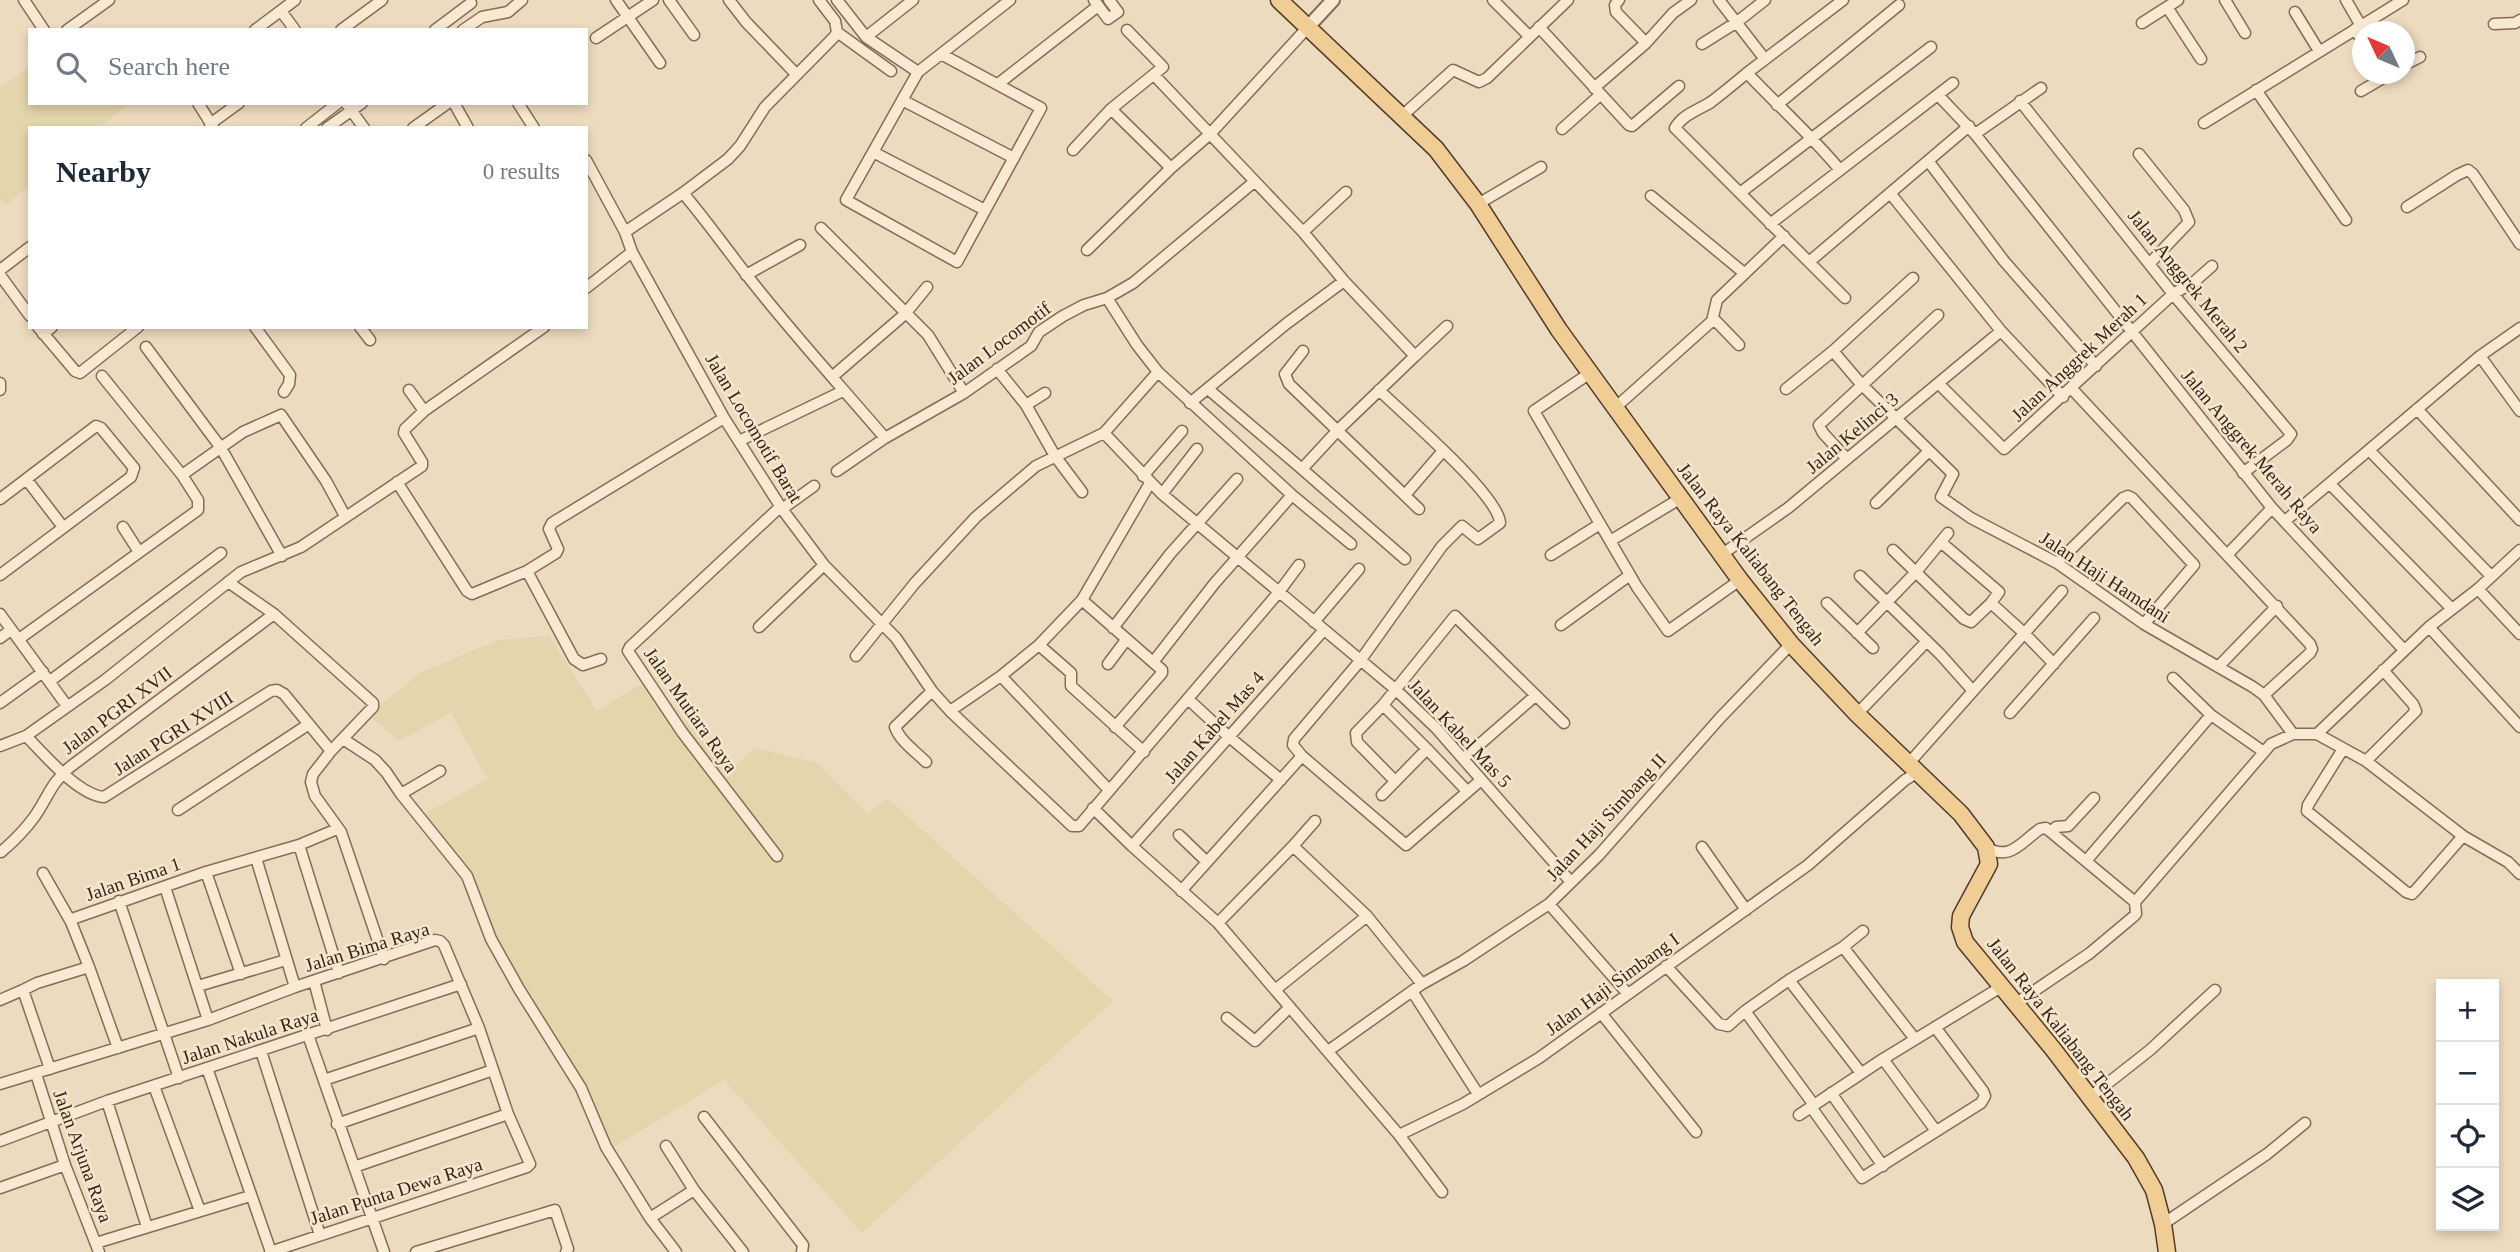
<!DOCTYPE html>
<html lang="en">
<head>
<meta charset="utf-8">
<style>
  :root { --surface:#fff; --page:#f2f2f3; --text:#1f2937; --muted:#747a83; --line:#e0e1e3 }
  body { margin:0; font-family:Georgia,serif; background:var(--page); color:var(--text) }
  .controls { position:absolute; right:21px; bottom:21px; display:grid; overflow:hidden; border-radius:0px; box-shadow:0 4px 10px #0003 }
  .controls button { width:63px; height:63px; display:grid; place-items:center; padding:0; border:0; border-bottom:2px solid var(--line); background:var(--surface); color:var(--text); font:35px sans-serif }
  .compass { position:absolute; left:2352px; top:21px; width:63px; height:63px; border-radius:50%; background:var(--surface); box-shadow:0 4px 10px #0003; rotate:314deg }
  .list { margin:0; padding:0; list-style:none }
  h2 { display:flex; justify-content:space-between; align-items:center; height:91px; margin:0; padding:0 28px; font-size:30px }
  h2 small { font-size:23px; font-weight:400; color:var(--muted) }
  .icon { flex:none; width:38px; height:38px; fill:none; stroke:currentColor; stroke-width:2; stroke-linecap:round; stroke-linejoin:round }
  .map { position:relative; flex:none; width:2520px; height:1252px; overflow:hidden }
  .search { position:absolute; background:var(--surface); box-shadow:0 4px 10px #0003; left:28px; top:28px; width:560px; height:77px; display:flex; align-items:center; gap:18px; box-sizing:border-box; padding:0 24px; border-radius:0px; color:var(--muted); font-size:26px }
  .panel { position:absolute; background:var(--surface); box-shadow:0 4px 10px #0003; left:28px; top:126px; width:560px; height:203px; border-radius:0px }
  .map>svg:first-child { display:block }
  .farmland { fill:#e3d5ac }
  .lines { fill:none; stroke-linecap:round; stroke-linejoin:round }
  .minor-casing { stroke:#866c57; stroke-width:13 }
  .tertiary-casing { stroke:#866c57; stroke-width:16 }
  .primary-casing { stroke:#533b2c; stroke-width:19 }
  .minor { stroke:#f8e9d2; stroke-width:10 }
  .tertiary { stroke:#f8e9d2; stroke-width:12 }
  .primary { stroke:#f1cd96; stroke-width:16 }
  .labels { text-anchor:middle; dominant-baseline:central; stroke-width:5; stroke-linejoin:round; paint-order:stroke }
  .street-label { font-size:19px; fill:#35261c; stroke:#f5e6ce }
</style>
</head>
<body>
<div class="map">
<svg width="2520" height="1252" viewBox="0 0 2520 1252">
  <rect width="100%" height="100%" fill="#eddbbf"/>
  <path class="farmland" d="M 30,67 L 30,103 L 129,103 L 99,128 L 30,128 L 30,185 L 6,205 L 0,198 L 0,88 Z
    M 549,636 L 597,711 L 651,678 L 729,773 L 755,748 L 818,763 L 867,814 L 888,799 L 1113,1001 L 862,1233 L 724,1080 L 609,1150 L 591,1102 L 493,949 L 473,896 L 421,816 L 487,779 L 451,713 L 399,741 L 368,714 L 422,672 L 499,640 Z"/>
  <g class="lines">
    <defs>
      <path id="minor" d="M 24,0 L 44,30
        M 616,0 L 660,63
        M 669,0 L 694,35
        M 729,0 L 746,22 L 796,74
        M 837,0 L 866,37 L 918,72
        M 1094,0 L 1108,19 L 1118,12 L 1109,0
        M 1493,0 L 1529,36
        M 1619,0 L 1615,5 L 1616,12 L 1646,43
        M 1719,0 L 1764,58
        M 2225,0 L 2245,33
        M 2346,0 L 2361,26
        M 2167,7 L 2201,59
        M 281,11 L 295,30
        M 2295,12 L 2319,51
        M 482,17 L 508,12 L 522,0
        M 2142,23 L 2178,0
        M 2494,24 L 2515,23 L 2520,20
        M 1539,27 L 1629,125 L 1632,126 L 1679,86
        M 2355,29 L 2362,41
        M 67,30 L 109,0
        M 255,30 L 295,0
        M 341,30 L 382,0
        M 435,30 L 471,3
        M 463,30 L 482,17
        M 837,32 L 891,71
        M 866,37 L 913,0
        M 596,38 L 653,0
        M 1702,44 L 1737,22 L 1765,0
        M 941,54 L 1041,108 L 957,262 L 846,200 L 918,72 L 1010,0
        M 2404,65 L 2420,57
        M 1747,73 C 1735,83 1723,93 1711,102 C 1699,110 1683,114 1675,128 L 1809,262 L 1969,126
        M 1154,75 L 1303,232 L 1344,281 L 1415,356 L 1338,430 L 1302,469 L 1208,389
        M 998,84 L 1098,6
        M 1594,88 L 1646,43 L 1673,13 L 1691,0
        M 2256,90 L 2346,220
        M 2361,91 L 2390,74
        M 1938,95 L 1975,134 L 2272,508 L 2404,650
        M 902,100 L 1014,158
        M 2020,101 L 2173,294 L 2291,434 L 2287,440 L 2243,473
        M 198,103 L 213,127
        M 346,103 L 364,128
        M 454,103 L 468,128
        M 518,103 L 534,128
        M 1777,105 L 1899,5
        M 1111,109 L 1171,168
        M 1402,116 L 1453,70 L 1479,82 L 1487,78 L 1568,0
        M 2204,123 L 2403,0
        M 210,124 L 239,103
        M 306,128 L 338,103
        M 327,128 L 362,103
        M 413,128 L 448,103
        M 1562,129 L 1600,95
        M 1975,134 L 2041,88
        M 1073,150 L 1111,109 L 1163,67 L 1127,30
        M 873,152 L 985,210
        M 2139,154 L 2184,210 L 2189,222 L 2150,263
        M 586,160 L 625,232 L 632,252 L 724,418 L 782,509 L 824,565 L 896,638 L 932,691 L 950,711 L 1072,826 L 1079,826 L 1279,592 L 1299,565
        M 1929,162 L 2004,261 L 2096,366
        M 1840,170 C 1811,135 1778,106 1747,73 L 1843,0
        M 683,193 C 705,219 725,247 746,274 C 790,331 839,384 885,438
        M 1740,193 L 1931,47
        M 1890,193 L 2001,331 L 2063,397
        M 1651,196 L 1744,273
        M 1478,204 L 1541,167
        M 2407,207 L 2457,175 L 2468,170 L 2473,174 L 2520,244
        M 1770,224 L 1953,83
        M 821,228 L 928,335 L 964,393
        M 625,232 L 683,193 L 728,159 L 740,146 L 765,107 L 834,37 L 837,32 L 835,21 L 819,0
        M 1303,232 L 1346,192
        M 1087,250 L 1171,168 L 1210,134 L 1308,27
        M 1809,262 L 1845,298
        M 0,270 L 30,247
        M 0,275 L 30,316
        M 746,275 L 800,245
        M 586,288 L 632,252
        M 1107,298 L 1137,345 L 1158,372 L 1292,495 L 1351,544
        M 1714,319 L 1739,345
        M 38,327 L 75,371 L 80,373 L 138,327
        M 255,327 L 290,375 L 289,384 L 284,392
        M 360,327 L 370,340
        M 43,334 L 52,327
        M 146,347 L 221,448 L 282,556
        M 1303,351 L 1285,374 L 1289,384 L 1419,509
        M 1833,351 L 1861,384 L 1953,474 L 1941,497 L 1971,518 L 2057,563 L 2144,624 L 2253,687 L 2264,695 L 2293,734
        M 1415,356 L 1447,326
        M 2480,356 L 2520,411
        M 997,369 L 1026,405 L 1055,456 L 1082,492
        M 1590,373 L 1534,411 L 1637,587 L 1668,631 L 1740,580
        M 832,377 L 905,314 L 927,287
        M 0,383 L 0,390
        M 1939,384 L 2004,449 L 2173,294 L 2194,282 L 2212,266
        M 1786,389 L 1833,351 L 1913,278
        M 2072,389 L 2310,644 L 2312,649 L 2310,653 L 2264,695
        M 409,390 L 424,411
        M 1190,403 L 1286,324 L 1344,281
        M 1026,405 L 1045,393
        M 1616,407 L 1712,321 L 1717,300 L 1784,236
        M 2417,409 L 2520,520
        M 1104,433 L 1162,494 L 1395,689 L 1436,728 L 1571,882
        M 741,440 L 843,391
        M 2370,451 L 2491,576
        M 1847,459 L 1823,433 L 1819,425 L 1938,315
        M 1302,469 L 1405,559
        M 837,471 L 885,438 L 964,393 L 1031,346 L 1039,332 L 1063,316 L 1084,305 L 1107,298 L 1133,283 L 1254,182
        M 182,475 L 243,432 L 281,415 L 326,481 L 345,516
        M 1143,476 L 1182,431
        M 27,480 L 63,527
        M 397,482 L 467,591 L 472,594 L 527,571 L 556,553 L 558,549 L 549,529 L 552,523 L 724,418
        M 2330,484 L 2452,609
        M 1162,494 L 1197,449
        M 1405,495 L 1442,452
        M 0,499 L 96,426 L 101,428 L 134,468 L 131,477 L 0,575
        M 1876,503 L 1929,451
        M 782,509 L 814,486
        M 2285,521 L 2480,356 L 2520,328
        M 123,527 L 139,552
        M 1610,541 L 1681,498
        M 1893,550 L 1964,619 L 1971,622 L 1991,603 L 1999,592 L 1942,543
        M 1551,555 L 1600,524
        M 1721,555 L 1788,508 L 2001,331
        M 2227,555 L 2272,508
        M 2057,563 L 2123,498 L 2128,496 L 2132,498 L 2194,565 L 2144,624
        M 527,571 L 574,659 L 583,665 L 601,659
        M 1860,576 L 1940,654 L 1973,691
        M 228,582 L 274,614 L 373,703 L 373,707 L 331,751 L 313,774 L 311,782 L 315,796 L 341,832 L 384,959
        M 2478,589 L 2520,634
        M 1082,600 L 1162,670 L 1162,673 L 1115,727
        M 1827,603 L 1873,648
        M 1991,603 L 2024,633 L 2054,664
        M 0,614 L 67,706
        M 1314,622 L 1359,569
        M 1561,625 L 1630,575
        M 759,627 L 824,565
        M 2429,627 L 2520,727
        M 1113,628 L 1170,554 L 1237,479
        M 1857,633 L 1916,572 L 1948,533
        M 0,638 L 11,630
        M 19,639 L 198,510 L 198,500 L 182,475 L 102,376
        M 1039,645 L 1071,673 L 1071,686 L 1144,752
        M 856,656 L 915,583 L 976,517 L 1036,466 L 1104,433 L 1158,372
        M 1154,661 L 1214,584 L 1292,495
        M 1108,664 L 1126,640
        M 2218,667 L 2277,606
        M 1001,676 L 1109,790
        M 2173,678 L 2211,715
        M 50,681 L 221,553
        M 1188,699 L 1228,736 L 1281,780
        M 0,703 L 43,672
        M 1383,705 L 1427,749
        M 950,711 L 1001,676 L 1039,645 L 1082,600 L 1150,483
        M 2010,713 L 2094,618
        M 1857,714 L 1927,641
        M 2317,734 L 2429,627 L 2478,589 L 2520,550
        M 26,736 C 44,754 78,795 104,797 L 271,691 L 277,690 L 284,694 L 331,751
        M 343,739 L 375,760 L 386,772 L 401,794 L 467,876 L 491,939 L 519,989 L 581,1088 L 606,1147 L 650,1218 L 676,1252
        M 0,746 L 26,736 L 105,680 L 241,572 L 301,547 L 422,466 L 422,462 L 404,433 L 405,429 L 424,411 L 544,327
        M 2343,749 L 2308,805 L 2307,811 L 2406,892 L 2412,894 L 2415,891 L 2463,836
        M 1302,756 L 1406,845 L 1481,780
        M 1464,758 L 1535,696
        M 2366,761 L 2416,711 L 2413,704 L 2383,670
        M 926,762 C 915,751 900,741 895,727 L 932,691
        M 1909,763 L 2062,591
        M 1395,781 L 1357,742 L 1356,733 L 1383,705 L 1455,616 L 1564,723
        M 401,794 L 440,771
        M 1382,795 L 1427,749 L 1467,791
        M 1093,808 L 1132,846 L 1218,923 L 1399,1135 L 1463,1104 L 1539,1058 L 1808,865 L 1905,780 L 1918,772
        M 178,810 L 309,724
        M 2051,832 L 2056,827 L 2068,826 L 2094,798
        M 1179,835 L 1207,862
        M 299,845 L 339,973
        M 1132,846 L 1323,631
        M 1293,846 L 1315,821
        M 1702,847 L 1746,910
        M 1986,847 C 2010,862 2021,842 2040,829 L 2046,828 L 2135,902
        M 1,852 C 14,841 25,830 35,816 C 48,797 51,783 70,767 L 274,614
        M 777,856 L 682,732 L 628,651 L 630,647 L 780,507
        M 256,858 L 295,987
        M 2086,861 L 2211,715 L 2264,752
        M 206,872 L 241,974
        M 43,873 L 71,922 L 89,967 L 118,1048
        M 165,887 L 208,1020
        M 1181,891 L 1302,756 L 1293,745 L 1294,739 L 1360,661 L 1442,546 L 1462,526 L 1478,539 L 1500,523 C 1499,495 1402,413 1379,390
        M 119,901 L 179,1078
        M 2135,902 L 2271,744 L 2293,734 L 2317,734 L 2366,761 L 2463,836 L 2508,862 L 2520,874
        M 1549,904 L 1628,994
        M 71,922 L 72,919 L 206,872 L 299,845 L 337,829
        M 1218,923 L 1293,846 L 1367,916 L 1422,984
        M 1843,947 L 1863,931
        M 1666,966 L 1719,1024 L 1728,1026 L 1745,1011
        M 1789,980 L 1861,1073
        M 314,981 L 327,1030
        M 198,986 L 286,960
        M 1275,990 L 1367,916
        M 1412,991 L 1478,1094
        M 0,1000 L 23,990
        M 2015,1004 L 2090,953 L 2133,917 L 2136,914 L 2135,902
        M 1601,1013 L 1696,1132
        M 1227,1018 L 1255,1041 L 1290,1007
        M 308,1035 L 384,1252
        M 261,1051 L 320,1235
        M 1328,1051 L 1422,984 L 1463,961 L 1549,904 L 1599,855 L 1720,718 L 1791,644
        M 1883,1059 L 1936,1131
        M 207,1068 L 271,1252
        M 50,1069 L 23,990 L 37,983 L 89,967
        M 36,1074 L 65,1165 L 99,1252
        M 324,1080 L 479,1028
        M 0,1084 L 208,1020 L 295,987 L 435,940 L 440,941 L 444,945 L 479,1028 L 508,1114 L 530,1164 L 527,1167 L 270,1252
        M 154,1086 L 200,1211
        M 1831,1093 L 1883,1166
        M 2089,1098 L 2150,1050 L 2215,990
        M 107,1101 L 147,1227
        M 1814,1105 L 1745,1011 L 1789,980 L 1843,947 L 1915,1039
        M 1811,1107 L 1862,1178 L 1981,1103 L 1985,1096 L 1983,1091 L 1935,1027
        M 1799,1115 L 1883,1059 L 2001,987
        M 704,1117 L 803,1245 L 802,1252
        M 337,1124 L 493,1070
        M 1399,1135 L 1442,1192
        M 0,1141 L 107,1101 L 461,984
        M 666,1146 L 694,1190 L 743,1252
        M 354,1167 L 508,1114
        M 0,1188 L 65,1165
        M 650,1218 L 694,1190
        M 2163,1224 L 2267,1154 L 2305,1123
        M 96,1243 L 250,1196
        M 416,1252 L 555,1210 L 568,1249 L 566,1252"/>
      <path id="tertiary" d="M 1308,27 L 1333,0"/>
      <path id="primary" d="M 1279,0 L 1436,149 L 1478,204 L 1559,330 L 1740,580 L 1791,644 L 1857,714 L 1961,814 L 1986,847 L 1989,864 L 1961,916 L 1960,927 L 1965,942 L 2053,1049 L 2136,1158 L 2154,1190 L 2163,1224 L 2167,1252"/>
    </defs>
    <use href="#minor" class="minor-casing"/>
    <use href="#tertiary" class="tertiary-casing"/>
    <use href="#primary" class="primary-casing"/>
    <use href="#minor" class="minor"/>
    <use href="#tertiary" class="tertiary"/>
    <use href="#primary" class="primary"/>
  </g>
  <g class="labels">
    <g class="street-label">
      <text transform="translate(2188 281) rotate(51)">Jalan Anggrek Merah 2</text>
      <text transform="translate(999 343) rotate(-37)">Jalan Locomotif</text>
      <text transform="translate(2079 357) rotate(-43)">Jalan Anggrek Merah 1</text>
      <text transform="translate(754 428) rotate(59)">Jalan Locomotif Barat</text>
      <text transform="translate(1852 433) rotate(-40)">Jalan Kelinci 3</text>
      <text transform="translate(2252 451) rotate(50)">Jalan Anggrek Merah Raya</text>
      <text transform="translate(1751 554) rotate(52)">Jalan Raya Kaliabang Tengah</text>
      <text transform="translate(2105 577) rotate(33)">Jalan Haji Hamdani</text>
      <text transform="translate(117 710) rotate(-37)">Jalan PGRI XVII</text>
      <text transform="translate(691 710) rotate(55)">Jalan Mutiara Raya</text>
      <text transform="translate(1214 727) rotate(-49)">Jalan Kabel Mas 4</text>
      <text transform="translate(173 733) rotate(-33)">Jalan PGRI XVIII</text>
      <text transform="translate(1460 733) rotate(47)">Jalan Kabel Mas 5</text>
      <text transform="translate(1606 817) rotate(-47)">Jalan Haji Simbang II</text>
      <text transform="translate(133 879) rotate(-19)">Jalan Bima 1</text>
      <text transform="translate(367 947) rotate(-17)">Jalan Bima Raya</text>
      <text transform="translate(1612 984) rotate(-36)">Jalan Haji Simbang I</text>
      <text transform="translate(2061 1029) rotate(52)">Jalan Raya Kaliabang Tengah</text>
      <text transform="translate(250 1036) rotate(-18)">Jalan Nakula Raya</text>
      <text transform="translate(83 1156) rotate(70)">Jalan Arjuna Raya</text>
      <text transform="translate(396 1191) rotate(-18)">Jalan Punta Dewa Raya</text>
    </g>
  </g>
</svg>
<div class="controls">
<button>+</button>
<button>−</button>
<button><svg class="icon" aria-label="locate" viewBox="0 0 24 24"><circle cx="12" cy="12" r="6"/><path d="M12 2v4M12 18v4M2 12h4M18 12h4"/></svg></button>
<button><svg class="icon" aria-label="layers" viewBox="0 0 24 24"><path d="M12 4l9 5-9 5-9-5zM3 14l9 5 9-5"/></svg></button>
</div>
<svg class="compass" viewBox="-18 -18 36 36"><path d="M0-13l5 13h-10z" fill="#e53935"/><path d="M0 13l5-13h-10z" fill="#747a83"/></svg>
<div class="search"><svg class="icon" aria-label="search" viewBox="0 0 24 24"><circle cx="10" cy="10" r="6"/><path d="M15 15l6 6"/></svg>Search here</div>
<section class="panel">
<h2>Nearby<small>0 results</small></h2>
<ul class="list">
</ul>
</section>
</div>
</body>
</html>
